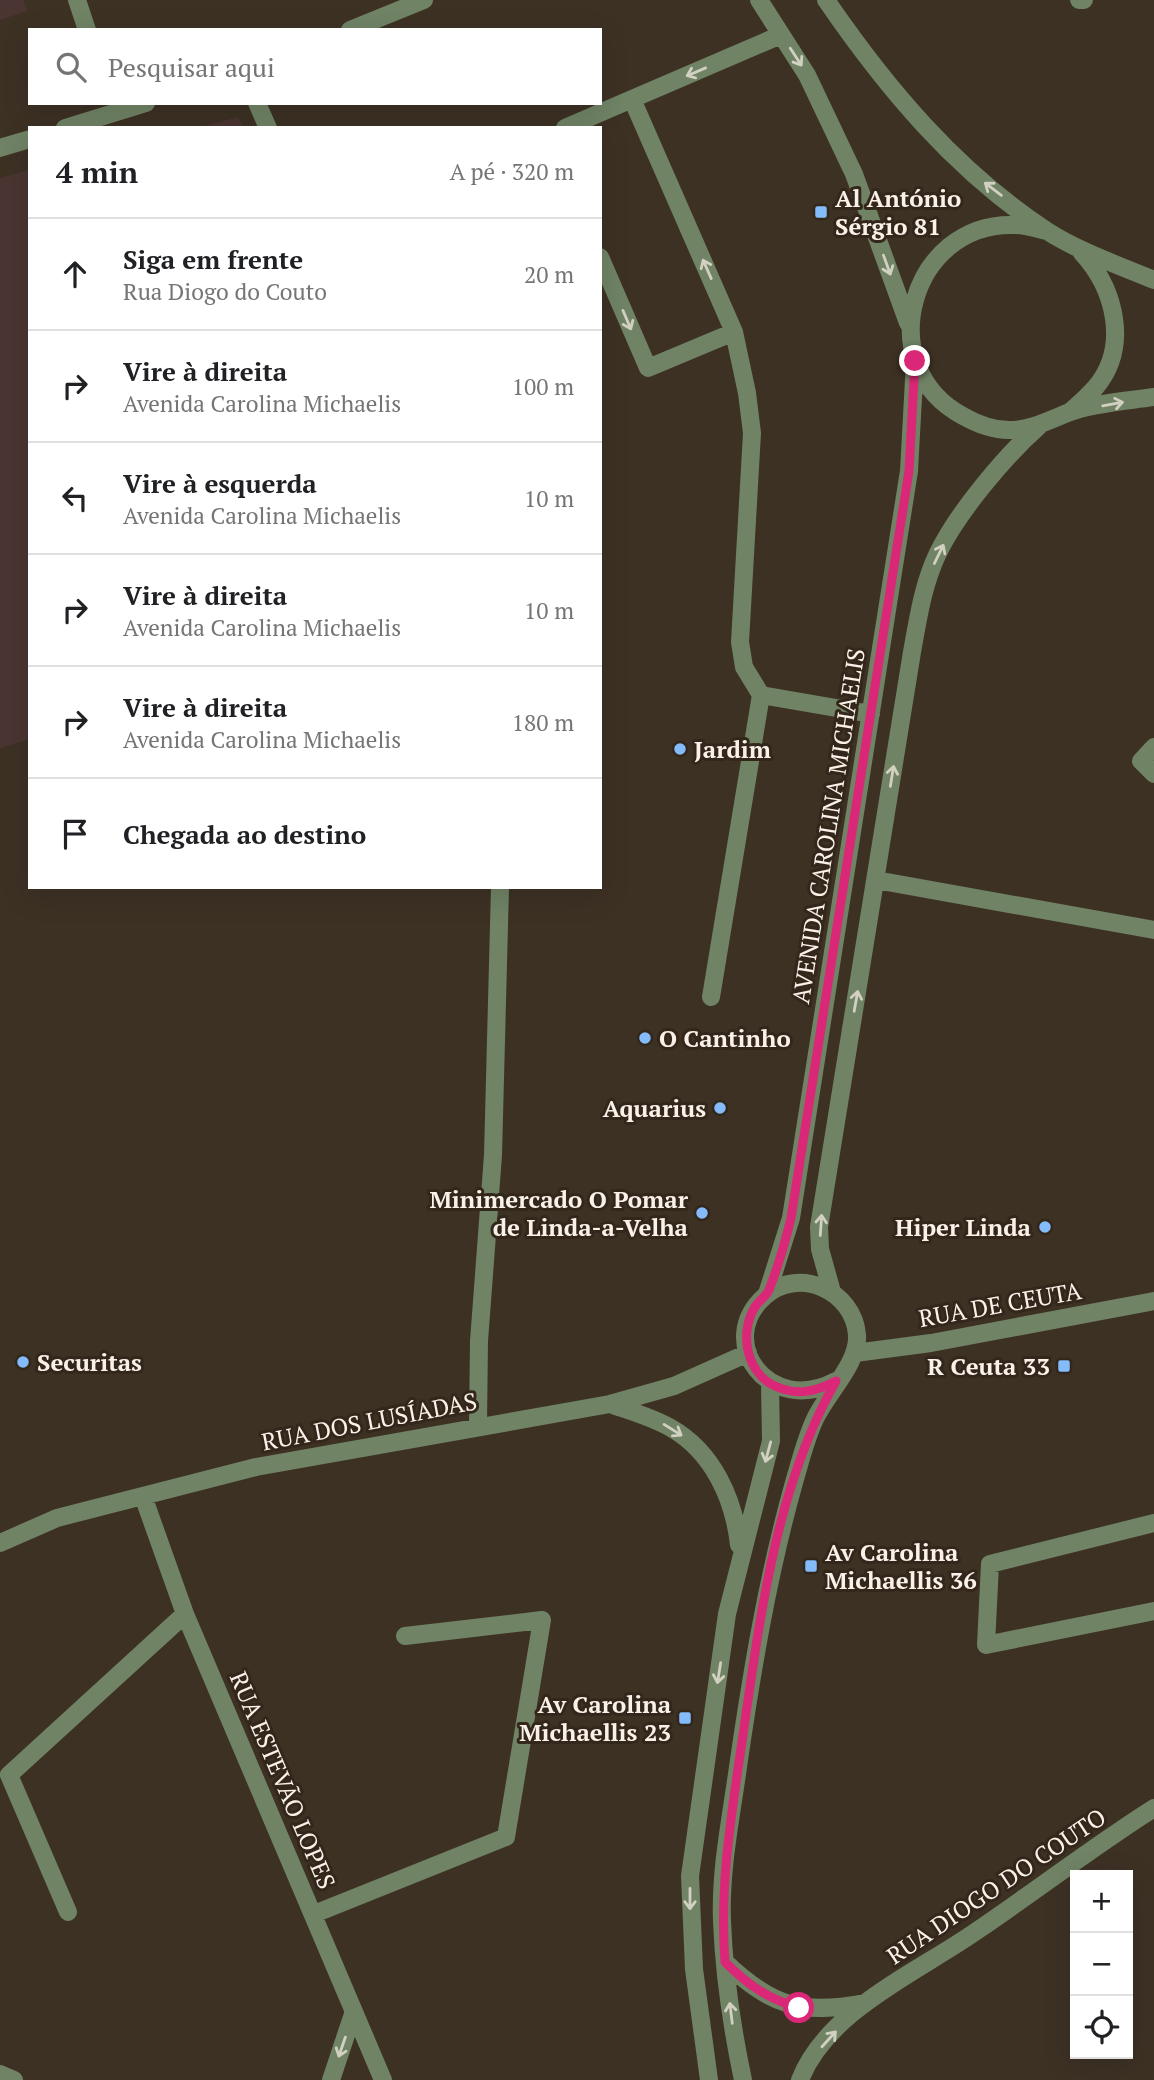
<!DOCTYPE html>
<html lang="pt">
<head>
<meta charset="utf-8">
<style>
  :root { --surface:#fff; --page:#f6f6f6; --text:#202124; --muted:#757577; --line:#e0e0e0 }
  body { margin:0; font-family:"PT Serif",serif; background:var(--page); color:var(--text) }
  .controls { position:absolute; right:21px; bottom:21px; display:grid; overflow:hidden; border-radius:0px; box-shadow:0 7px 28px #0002 }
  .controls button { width:63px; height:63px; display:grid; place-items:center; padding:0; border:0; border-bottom:2px solid var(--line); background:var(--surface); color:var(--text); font:35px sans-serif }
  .stop { position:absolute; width:21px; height:21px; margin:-16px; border:5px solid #db2777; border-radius:50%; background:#fff }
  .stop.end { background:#db2777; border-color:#fff; box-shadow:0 2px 7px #0008 }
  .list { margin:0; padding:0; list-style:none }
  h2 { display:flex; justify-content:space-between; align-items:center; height:91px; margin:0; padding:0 28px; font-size:30px }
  h2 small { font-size:23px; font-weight:400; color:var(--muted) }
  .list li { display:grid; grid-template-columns:46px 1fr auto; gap:21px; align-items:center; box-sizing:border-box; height:112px; padding:0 28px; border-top:2px solid var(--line) }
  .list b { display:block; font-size:26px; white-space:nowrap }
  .list p { margin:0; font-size:23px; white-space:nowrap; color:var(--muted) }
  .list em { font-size:23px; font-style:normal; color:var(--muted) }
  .icon { flex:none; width:38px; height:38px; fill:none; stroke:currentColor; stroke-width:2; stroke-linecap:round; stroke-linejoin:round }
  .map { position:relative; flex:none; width:1154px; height:2080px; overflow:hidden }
  .search { position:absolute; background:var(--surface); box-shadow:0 7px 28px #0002; left:28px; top:28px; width:574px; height:77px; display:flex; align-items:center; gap:18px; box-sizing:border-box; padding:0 24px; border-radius:0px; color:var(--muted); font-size:26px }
  .panel { position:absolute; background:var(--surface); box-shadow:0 7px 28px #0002; left:28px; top:126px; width:574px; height:763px; border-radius:0px }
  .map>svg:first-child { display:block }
  .commercial { fill:#4a3532 }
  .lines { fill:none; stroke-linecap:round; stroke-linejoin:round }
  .minor { stroke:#708365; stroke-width:18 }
  .oneway { stroke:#d1d0c1 }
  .route { stroke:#db2777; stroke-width:9 }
  .poi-dot { fill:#84bcfb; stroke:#33271b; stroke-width:2.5 }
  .labels { text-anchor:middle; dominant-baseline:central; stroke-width:6; stroke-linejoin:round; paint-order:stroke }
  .poi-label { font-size:24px; font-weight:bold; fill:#faf1e9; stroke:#33271b; text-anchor:start }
  .street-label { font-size:24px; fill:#faf1e9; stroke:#33271b }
</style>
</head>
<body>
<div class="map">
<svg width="1154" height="2080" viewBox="0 0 1154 2080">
  <rect width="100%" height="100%" fill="#3d3124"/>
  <path class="commercial" d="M 0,0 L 23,0 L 27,11 L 0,20 Z
    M 238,117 L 243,128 L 196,128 Z
    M 30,170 L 30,739 L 0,748 L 0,178 Z"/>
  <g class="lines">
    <path class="minor" d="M 77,0 L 87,30
      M 759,0 L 807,75 L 854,174 L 908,323
      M 826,0 C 887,89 956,171 1047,231 C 1080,252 1118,265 1154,280
      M 1079,0 L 1084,0
      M 350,30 L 424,0
      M 632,99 L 781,35
      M 257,103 L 268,128
      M 65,128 L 146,103
      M 565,128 L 632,99 L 734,332 L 747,393 L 752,433 L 740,642 L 744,667 L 761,695 L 871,714
      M 0,148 L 30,139
      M 1047,231 C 1037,229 1026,225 1015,225 C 910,221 870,367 963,416 C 977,424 993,430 1009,430 C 1032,430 1049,420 1070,412 C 1095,403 1127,401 1154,397
      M 600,257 L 648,368 L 734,332
      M 1071,411 C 1079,404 1088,396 1095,388 C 1130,347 1115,289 1082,253
      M 1154,747 L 1141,761 L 1154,774
      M 876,880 L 1154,930
      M 711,997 L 761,695
      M 832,1292 L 820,1249 L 819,1227 L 912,652 C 918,619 923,584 938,553 C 958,512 1005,456 1039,426
      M 767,1294 L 791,1218 L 909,471 L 915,361
      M 855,1353 L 931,1343 L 1154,1301
      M 610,1404 C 630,1411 652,1417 671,1428 C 713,1452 734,1499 739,1545
      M 478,1425 L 479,1341 L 493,1155 L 500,887
      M 143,1496 L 185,1614 L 383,2080
      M 1154,1523 L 990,1564 L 986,1645 L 1154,1611
      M 0,1543 L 57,1518 L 256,1467 L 610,1404 L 674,1386 L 748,1353
      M 68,1912 L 9,1775 L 185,1614
      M 314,1914 L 506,1837 L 542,1620 L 405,1636
      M 725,1962 C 772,2007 802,2015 865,2003
      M 0,2074 L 14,2080
      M 331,2080 L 353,2014
      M 709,2080 L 694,1969 L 690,1876 L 727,1614 L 771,1441 L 770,1384
      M 743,2080 C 732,2028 724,1974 722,1921 C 720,1870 731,1818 738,1767 C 752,1670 768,1574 795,1479 C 801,1459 806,1438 815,1419 C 827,1393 859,1363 857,1335 C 854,1291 799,1266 765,1296 C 714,1341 769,1417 836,1381
      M 800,2080 C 827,2010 920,1971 978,1930 C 1037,1890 1094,1846 1154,1808"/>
  </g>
  <defs><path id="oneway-shaft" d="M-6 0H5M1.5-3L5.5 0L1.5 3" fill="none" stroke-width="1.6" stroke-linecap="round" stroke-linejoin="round" transform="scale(1.75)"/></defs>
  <g class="oneway">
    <use href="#oneway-shaft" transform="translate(796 57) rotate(57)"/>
    <use href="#oneway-shaft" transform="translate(696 72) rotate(157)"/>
    <use href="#oneway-shaft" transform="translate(993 189) rotate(-143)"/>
    <use href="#oneway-shaft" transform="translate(887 265) rotate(70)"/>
    <use href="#oneway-shaft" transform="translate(707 269) rotate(-114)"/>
    <use href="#oneway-shaft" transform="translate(627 320) rotate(67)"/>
    <use href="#oneway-shaft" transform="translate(1113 404) rotate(-10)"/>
    <use href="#oneway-shaft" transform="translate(939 554) rotate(-64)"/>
    <use href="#oneway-shaft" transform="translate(892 776) rotate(-81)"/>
    <use href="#oneway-shaft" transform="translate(856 1001) rotate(-80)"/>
    <use href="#oneway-shaft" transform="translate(821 1225) rotate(-86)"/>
    <use href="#oneway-shaft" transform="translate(673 1430) rotate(32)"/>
    <use href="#oneway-shaft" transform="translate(768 1452) rotate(105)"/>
    <use href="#oneway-shaft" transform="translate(719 1673) rotate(99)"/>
    <use href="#oneway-shaft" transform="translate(690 1899) rotate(90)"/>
    <use href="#oneway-shaft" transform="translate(731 2013) rotate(-97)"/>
    <use href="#oneway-shaft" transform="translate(829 2039) rotate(-48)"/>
    <use href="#oneway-shaft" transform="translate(342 2047) rotate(109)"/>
  </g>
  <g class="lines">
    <path class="route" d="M 799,2008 C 768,1999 748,1985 725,1962 C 719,1885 732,1811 743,1735 C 760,1617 776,1486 836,1381 C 815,1392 797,1396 775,1386 C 746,1373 739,1332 755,1307 C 759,1300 766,1297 769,1290 C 778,1267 785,1243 791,1218 L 909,471 L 915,361"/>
  </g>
  <g class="poi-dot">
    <rect x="814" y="205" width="14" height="14" rx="3.5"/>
    <circle cx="680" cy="749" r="7"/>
    <circle cx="645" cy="1038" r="7"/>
    <circle cx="720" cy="1108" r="7"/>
    <circle cx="702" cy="1213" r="7"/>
    <circle cx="1045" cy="1227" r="7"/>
    <circle cx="23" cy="1362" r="7"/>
    <rect x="1057" y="1359" width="14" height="14" rx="3.5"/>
    <rect x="804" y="1559" width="14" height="14" rx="3.5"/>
    <rect x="678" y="1711" width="14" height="14" rx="3.5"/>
  </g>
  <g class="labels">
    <g class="poi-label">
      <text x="835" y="198">Al António<tspan x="835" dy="28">Sérgio 81</tspan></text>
      <text x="694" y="749">Jardim</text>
      <text x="659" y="1038">O Cantinho</text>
      <text x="706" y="1108" text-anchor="end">Aquarius</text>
      <text x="688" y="1199" text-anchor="end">Minimercado O Pomar<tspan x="688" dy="28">de Linda-a-Velha</tspan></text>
      <text x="1031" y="1227" text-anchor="end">Hiper Linda</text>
      <text x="37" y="1362">Securitas</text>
      <text x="1050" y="1366" text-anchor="end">R Ceuta 33</text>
      <text x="825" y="1552">Av Carolina<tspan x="825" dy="28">Michaellis 36</tspan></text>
      <text x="671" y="1704" text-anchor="end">Av Carolina<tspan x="671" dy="28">Michaellis 23</tspan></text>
    </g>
    <g class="street-label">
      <text transform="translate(828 826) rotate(-81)">AVENIDA CAROLINA MICHAELIS</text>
      <text transform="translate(1000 1304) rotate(-10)">RUA DE CEUTA</text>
      <text transform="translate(369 1421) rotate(-11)">RUA DOS LUSÍADAS</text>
      <text transform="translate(283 1780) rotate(67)">RUA ESTEVÃO LOPES</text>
      <text transform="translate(996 1886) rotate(-34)">RUA DIOGO DO COUTO</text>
    </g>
  </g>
</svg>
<div class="controls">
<button>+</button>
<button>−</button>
<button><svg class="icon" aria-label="locate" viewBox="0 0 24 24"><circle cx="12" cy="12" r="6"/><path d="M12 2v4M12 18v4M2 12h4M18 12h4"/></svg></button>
</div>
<div class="stop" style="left:799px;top:2008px"></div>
<div class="stop end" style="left:915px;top:361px"></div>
<div class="search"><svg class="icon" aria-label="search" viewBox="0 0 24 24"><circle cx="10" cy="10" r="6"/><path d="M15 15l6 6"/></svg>Pesquisar aqui</div>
<section class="panel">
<h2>4 min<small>A pé · 320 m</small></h2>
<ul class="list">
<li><svg class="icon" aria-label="ahead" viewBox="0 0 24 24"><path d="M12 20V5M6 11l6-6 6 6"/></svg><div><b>Siga em frente</b><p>Rua Diogo do Couto</p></div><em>20 m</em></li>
<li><svg class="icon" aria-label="right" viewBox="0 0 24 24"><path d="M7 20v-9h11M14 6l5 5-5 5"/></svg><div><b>Vire à direita</b><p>Avenida Carolina Michaelis</p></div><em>100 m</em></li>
<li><svg class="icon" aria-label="left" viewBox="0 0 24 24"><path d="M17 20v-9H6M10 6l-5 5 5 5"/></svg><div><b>Vire à esquerda</b><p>Avenida Carolina Michaelis</p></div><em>10 m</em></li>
<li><svg class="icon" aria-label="right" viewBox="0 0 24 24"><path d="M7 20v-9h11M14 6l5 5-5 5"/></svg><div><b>Vire à direita</b><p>Avenida Carolina Michaelis</p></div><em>10 m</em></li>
<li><svg class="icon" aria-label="right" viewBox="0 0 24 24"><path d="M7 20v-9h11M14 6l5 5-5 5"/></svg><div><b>Vire à direita</b><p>Avenida Carolina Michaelis</p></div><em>180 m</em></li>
<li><svg class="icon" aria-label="arrive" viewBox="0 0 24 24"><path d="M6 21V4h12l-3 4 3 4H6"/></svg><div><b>Chegada ao destino</b></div></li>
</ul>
</section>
</div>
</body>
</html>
